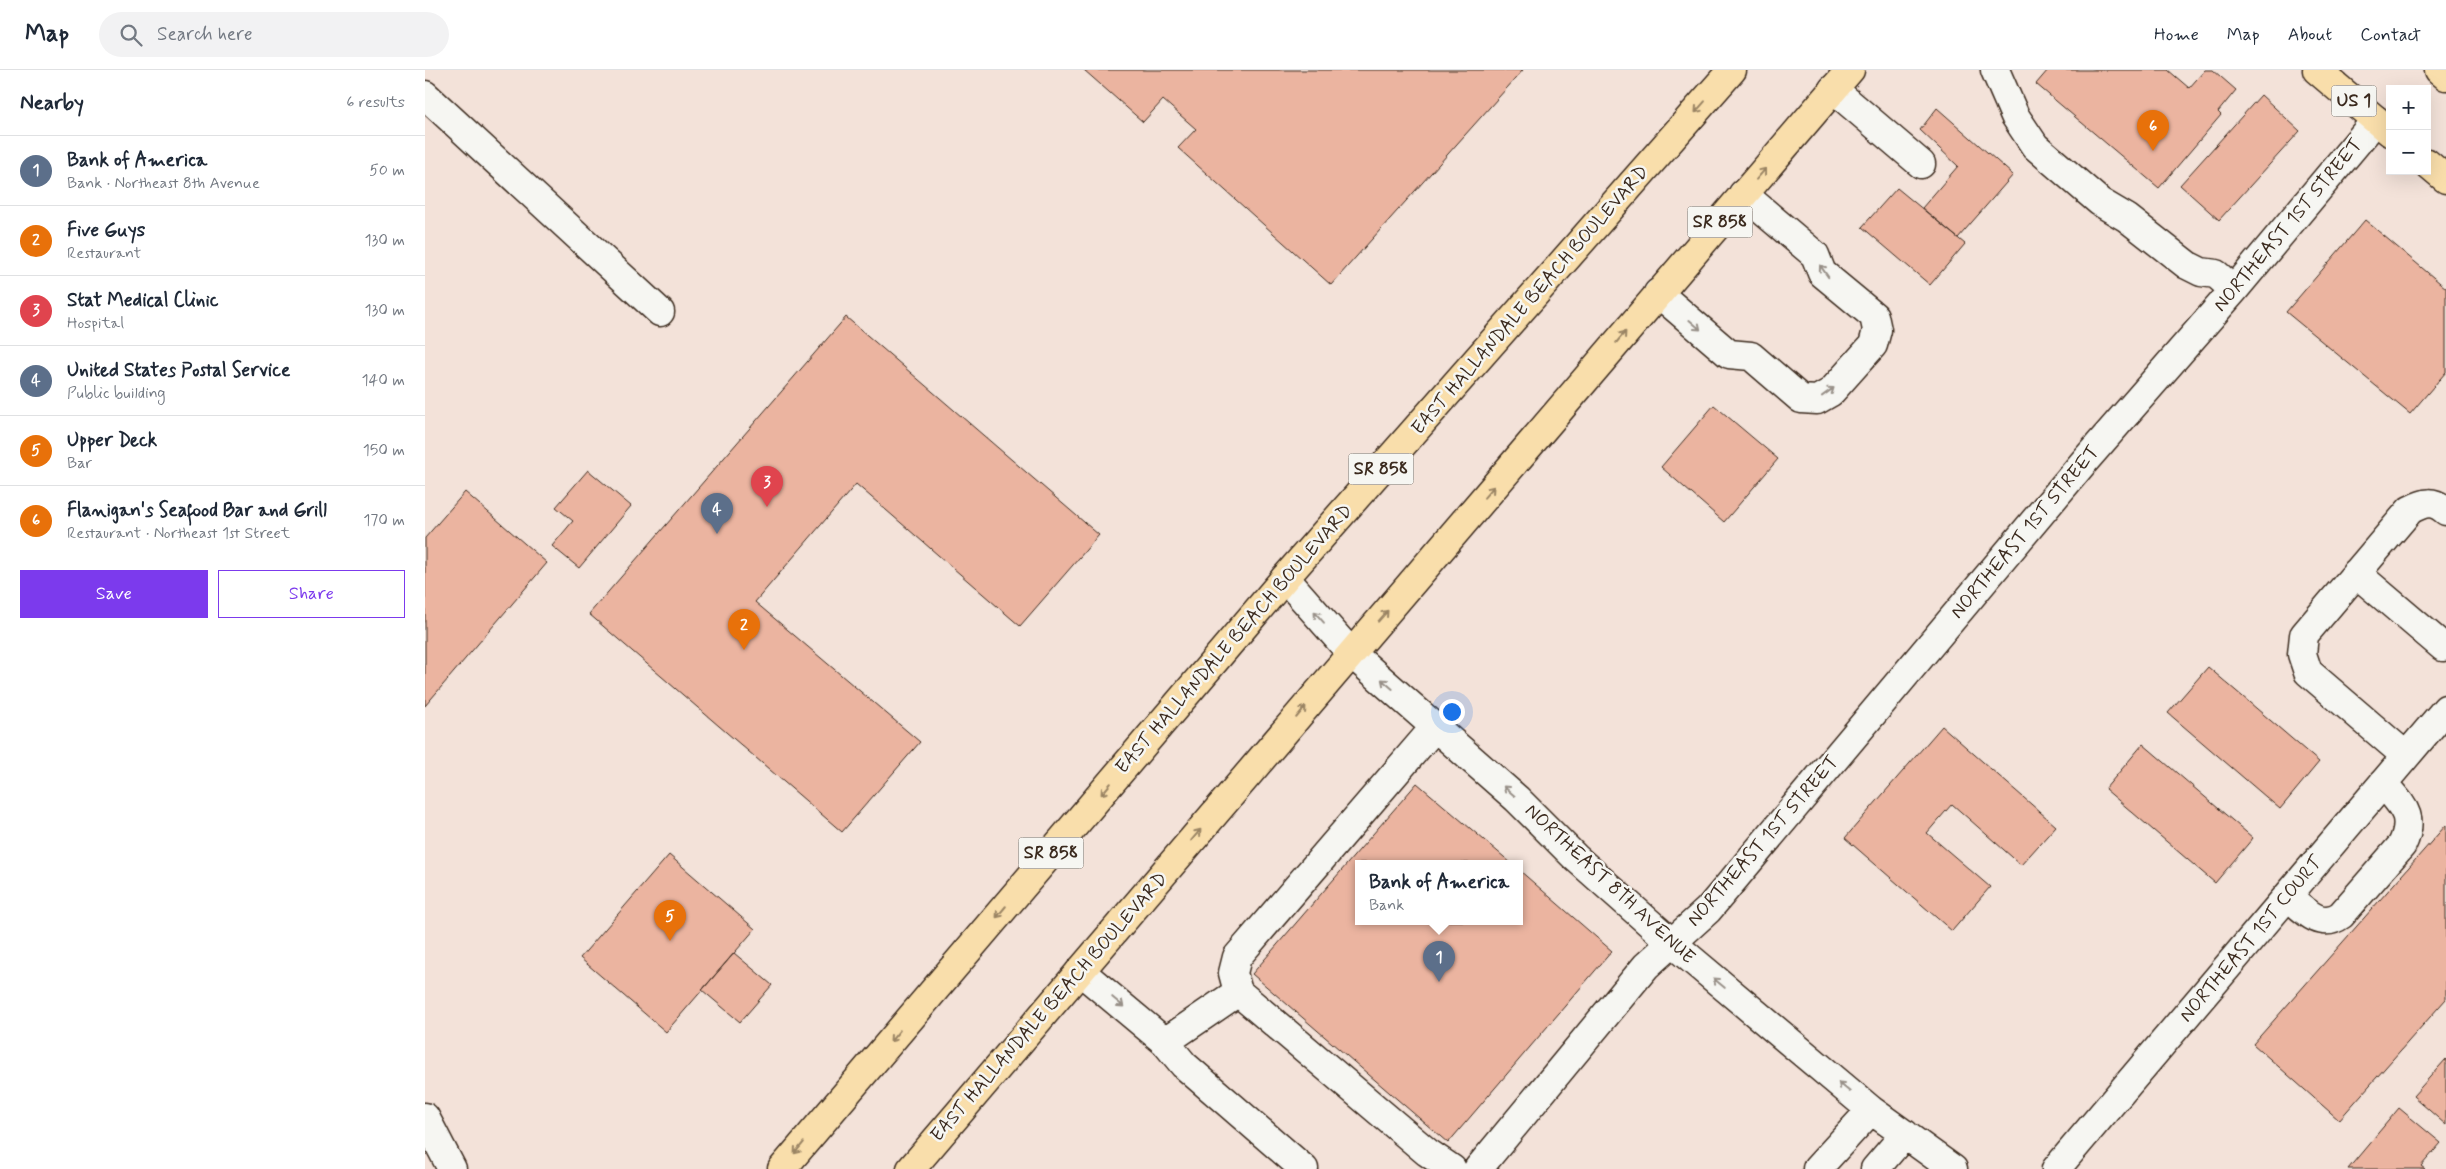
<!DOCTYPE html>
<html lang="en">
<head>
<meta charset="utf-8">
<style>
  :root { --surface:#fff; --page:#f2f2f3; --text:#1f2937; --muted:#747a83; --line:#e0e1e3; --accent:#7c3aed }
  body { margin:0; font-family:Mynerve,sans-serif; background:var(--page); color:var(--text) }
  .controls { position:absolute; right:15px; top:15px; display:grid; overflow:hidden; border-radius:0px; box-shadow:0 5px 20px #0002 }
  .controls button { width:45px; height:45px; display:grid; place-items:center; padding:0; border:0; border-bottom:1px solid var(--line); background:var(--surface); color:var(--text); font:25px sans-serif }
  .you { position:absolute; left:1026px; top:641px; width:18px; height:18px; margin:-12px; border:4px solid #fff; border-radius:50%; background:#1a73e8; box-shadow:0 0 0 8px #1a73e833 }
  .badge { display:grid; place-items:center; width:32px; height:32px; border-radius:50%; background:var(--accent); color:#fff; font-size:16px; font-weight:700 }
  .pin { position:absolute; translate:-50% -41px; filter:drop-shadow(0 1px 2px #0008) }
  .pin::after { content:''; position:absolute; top:26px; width:18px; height:15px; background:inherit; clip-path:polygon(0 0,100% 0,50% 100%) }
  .popup { position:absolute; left:930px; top:790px; width:168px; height:65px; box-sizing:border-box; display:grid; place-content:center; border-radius:0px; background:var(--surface); filter:drop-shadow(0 1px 4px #0005); font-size:16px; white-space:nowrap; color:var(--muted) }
  .popup b { font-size:19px; color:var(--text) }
  .popup::after { content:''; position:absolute; left:50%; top:100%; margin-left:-10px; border:10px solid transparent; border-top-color:var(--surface) }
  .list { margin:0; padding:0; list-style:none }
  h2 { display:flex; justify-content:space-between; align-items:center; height:65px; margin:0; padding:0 20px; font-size:21px }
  h2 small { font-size:16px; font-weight:400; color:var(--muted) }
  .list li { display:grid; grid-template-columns:32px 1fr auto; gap:15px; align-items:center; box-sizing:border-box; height:70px; padding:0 20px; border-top:1px solid var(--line) }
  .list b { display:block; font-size:19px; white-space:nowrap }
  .list p { margin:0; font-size:16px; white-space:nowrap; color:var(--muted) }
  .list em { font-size:16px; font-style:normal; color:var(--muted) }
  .actions { display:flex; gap:10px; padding:15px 20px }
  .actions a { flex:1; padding:11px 0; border:1px solid var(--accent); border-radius:0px; text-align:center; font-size:18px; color:var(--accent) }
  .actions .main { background:var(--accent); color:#fff }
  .icon { flex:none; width:28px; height:28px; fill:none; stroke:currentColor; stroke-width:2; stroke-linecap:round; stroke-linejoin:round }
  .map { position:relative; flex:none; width:2021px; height:1099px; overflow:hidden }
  header { display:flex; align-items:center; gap:30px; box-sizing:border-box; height:70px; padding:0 25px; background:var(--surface); border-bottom:1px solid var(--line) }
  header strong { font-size:24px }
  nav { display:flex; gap:28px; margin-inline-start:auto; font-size:18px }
  .search { width:350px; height:45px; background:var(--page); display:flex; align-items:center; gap:12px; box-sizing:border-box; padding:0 18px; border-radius:28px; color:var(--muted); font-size:19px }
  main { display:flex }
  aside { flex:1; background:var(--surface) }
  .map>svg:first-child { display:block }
  .building { fill:#ebb4a0; stroke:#3b2a1e }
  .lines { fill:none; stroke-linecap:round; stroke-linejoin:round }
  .minor-casing { stroke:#3b2a1e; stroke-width:31 }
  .major-casing { stroke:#3b2a1e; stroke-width:31 }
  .minor { stroke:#f6f6f2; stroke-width:28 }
  .major { stroke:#f9deab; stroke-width:28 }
  .oneway { stroke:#9a8464 }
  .oneway2 { stroke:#989088 }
  .labels { text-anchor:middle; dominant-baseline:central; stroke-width:5; stroke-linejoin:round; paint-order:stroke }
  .shield { fill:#f6f6f2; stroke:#73675e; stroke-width:1 }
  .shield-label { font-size:18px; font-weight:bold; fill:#3b2a1e }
  .street-label { font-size:19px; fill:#3b2a1e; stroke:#f6f6f2 }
</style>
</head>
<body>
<header>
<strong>Map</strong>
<div class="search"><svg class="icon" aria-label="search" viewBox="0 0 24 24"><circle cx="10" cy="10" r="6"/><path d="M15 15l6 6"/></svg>Search here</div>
<nav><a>Home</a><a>Map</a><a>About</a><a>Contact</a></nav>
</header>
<main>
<aside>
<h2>Nearby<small>6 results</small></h2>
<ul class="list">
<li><span class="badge" style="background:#5c6f8a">1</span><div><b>Bank of America</b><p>Bank · Northeast 8th Avenue</p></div><em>50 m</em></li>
<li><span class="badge" style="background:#e8710a">2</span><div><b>Five Guys</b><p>Restaurant</p></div><em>130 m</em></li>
<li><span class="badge" style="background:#e0444e">3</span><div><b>Stat Medical Clinic</b><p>Hospital</p></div><em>130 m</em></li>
<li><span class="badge" style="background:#5c6f8a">4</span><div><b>United States Postal Service</b><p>Public building</p></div><em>140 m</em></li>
<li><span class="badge" style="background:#e8710a">5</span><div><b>Upper Deck</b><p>Bar</p></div><em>150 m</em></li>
<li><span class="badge" style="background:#e8710a">6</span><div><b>Flanigan's Seafood Bar and Grill</b><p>Restaurant · Northeast 1st Street</p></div><em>170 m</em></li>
</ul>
<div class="actions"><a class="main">Save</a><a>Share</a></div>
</aside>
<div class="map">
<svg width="2021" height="1099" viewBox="0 0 2021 1099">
  <rect width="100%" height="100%" fill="#f3e2d9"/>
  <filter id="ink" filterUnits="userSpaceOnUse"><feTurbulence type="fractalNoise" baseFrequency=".02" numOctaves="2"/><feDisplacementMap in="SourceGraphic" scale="10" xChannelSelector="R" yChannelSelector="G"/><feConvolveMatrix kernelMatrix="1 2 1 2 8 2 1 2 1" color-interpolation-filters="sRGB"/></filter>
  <g filter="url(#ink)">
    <path class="building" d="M 659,0 L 1098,0 L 906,215 L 753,78 L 771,59 L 738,30 L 718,52 Z
      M 1623,0 L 1743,0 L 1764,18 L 1780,0 L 1788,0 L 1811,20 L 1793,42 L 1796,45 L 1734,118 L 1611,14 Z
      M 1836,25 L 1875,61 L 1794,150 L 1755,115 Z
      M 1512,38 L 1588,105 L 1533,168 L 1497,138 L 1533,96 L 1495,60 Z
      M 1472,118 L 1540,174 L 1505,215 L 1437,157 Z
      M 1940,150 L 2021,218 L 2021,302 L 1985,344 L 1861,242 Z
      M 421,247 L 674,465 L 595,556 L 431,414 L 330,532 L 495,672 L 417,762 L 164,544 Z
      M 1289,335 L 1353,389 L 1299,452 L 1236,397 Z
      M 163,400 L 206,436 L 154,498 L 127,476 L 148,451 L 131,437 Z
      M 40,422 L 122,493 L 0,636 L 0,468 Z
      M 1783,597 L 1894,692 L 1855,739 L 1743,643 Z
      M 1517,656 L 1631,756 L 1596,795 L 1527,734 L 1502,763 L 1565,817 L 1527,861 L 1420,768 Z
      M 1718,674 L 1828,768 L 1790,813 L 1680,719 Z
      M 992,713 L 1086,793 L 934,793 L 934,851 L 1094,851 L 1094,800 L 1187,881 L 1023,1073 L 827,904 Z
      M 2021,755 L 2021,929 L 1914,1050 L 1828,974 Z
      M 244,785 L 330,859 L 241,962 L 155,888 Z
      M 309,883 L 347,915 L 315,952 L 277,920 Z
      M 2021,989 L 2021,1055 L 1988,1026 Z
      M 1974,1038 L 2016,1073 L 1996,1096 L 2000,1099 L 1923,1099 Z"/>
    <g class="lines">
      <defs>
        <path id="minor" d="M 1570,0 L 1590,46 L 1610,76 L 1675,132 L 1702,148 L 1762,195 L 1776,202 L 1791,204 L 1809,220
          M 1408,19 L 1496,94
          M 0,25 L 235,242
          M 1233,223 L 1304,284 L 1326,286 L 1376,329 L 1392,330 L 1406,322 L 1448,275 L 1452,260 L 1449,246 L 1397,203 L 1390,185 L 1318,124
          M 1931,503 L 2018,577
          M 860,508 L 926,583 L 1092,729 L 1150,787 L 1247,873 L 1446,1040 L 1528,1099
          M 1010,657 L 812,887 L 808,903 L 813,922 L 1002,1082 L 1027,1099
          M 1981,686 L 1883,602 L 1877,584 L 1879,565 L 1985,440 C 2000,432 2008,430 2021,441
          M 1863,826 C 1878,839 1895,860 1916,845 L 1977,775 C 1991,745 1977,736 1958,713
          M 655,901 L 740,972 L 759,995 L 879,1099
          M 740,972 L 813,922
          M 0,1047 L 27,1099
          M 1053,1099 L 1221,896 L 1283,840 L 1658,393 L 1809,220 L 1951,50
          M 1392,1099 L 1446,1040
          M 1450,1099 L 1480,1064
          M 1631,1099 L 2021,639"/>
        <path id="major" d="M 1892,0 L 1965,62
          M 2014,0 L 2021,6
          M 2002,93 L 2021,109
          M 357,1099 L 860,508 L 1307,0
          M 486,1099 L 1425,0"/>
      </defs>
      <use href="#minor" class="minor-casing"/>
      <use href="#major" class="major-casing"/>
      <use href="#minor" class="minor"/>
      <use href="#major" class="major"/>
    </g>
    <defs><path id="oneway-shaft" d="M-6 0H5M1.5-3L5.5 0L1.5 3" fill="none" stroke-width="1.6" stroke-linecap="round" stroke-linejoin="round" transform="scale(1.25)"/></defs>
    <g class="oneway">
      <use href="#oneway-shaft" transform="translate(1275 37) rotate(131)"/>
      <use href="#oneway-shaft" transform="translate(1336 104) rotate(-49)"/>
      <use href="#oneway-shaft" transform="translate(1196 267) rotate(-50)"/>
      <use href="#oneway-shaft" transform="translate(1064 422) rotate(-49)"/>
      <use href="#oneway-shaft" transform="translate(958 546) rotate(-49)"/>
      <use href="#oneway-shaft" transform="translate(876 642) rotate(-50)"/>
      <use href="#oneway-shaft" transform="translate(681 719) rotate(130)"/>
      <use href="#oneway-shaft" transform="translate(771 765) rotate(-50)"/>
      <use href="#oneway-shaft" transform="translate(576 842) rotate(130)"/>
      <use href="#oneway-shaft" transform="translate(470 966) rotate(130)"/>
      <use href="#oneway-shaft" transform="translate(374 1078) rotate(130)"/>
    </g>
    <g class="oneway2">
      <use href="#oneway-shaft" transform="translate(1399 201) rotate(-125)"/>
      <use href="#oneway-shaft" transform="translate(1270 255) rotate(41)"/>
      <use href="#oneway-shaft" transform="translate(1403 322) rotate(-36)"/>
      <use href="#oneway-shaft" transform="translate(894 547) rotate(-131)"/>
      <use href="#oneway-shaft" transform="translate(962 614) rotate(-139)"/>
      <use href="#oneway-shaft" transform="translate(1084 721) rotate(-139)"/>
      <use href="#oneway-shaft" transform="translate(1294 913) rotate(-140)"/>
      <use href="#oneway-shaft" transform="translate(693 932) rotate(40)"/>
      <use href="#oneway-shaft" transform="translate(1419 1017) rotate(-140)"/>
    </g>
  </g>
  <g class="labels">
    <g class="shield">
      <rect x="1906.5" y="15.5" width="45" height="31" rx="4"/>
      <rect x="1262.5" y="136.5" width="65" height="31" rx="4"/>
      <rect x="923.5" y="383.5" width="65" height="31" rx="4"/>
      <rect x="593.5" y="767.5" width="65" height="31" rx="4"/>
    </g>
    <g class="shield-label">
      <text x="1929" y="31">US 1</text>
      <text x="1295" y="152">SR 858</text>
      <text x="956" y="399">SR 858</text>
      <text x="626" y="783">SR 858</text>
    </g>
    <g class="street-label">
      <text transform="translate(1863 155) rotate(-50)">NORTHEAST 1ST STREET</text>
      <text transform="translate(1105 230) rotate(-49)">EAST HALLANDALE BEACH BOULEVARD</text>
      <text transform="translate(1600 462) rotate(-50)">NORTHEAST 1ST STREET</text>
      <text transform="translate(809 569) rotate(-49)">EAST HALLANDALE BEACH BOULEVARD</text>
      <text transform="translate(1338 771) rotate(-49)">NORTHEAST 1ST STREET</text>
      <text transform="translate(1185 814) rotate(43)">NORTHEAST 8TH AVENUE</text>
      <text transform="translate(1826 869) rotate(-50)">NORTHEAST 1ST COURT</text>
      <text transform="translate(624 937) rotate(-49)">EAST HALLANDALE BEACH BOULEVARD</text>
    </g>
  </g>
</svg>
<div class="controls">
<button>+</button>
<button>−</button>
</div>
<div class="you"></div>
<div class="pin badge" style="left:1014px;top:912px;background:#5c6f8a">1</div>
<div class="popup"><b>Bank of America</b>Bank</div>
<div class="pin badge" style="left:319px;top:580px;background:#e8710a">2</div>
<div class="pin badge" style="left:342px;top:437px;background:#e0444e">3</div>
<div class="pin badge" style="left:292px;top:464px;background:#5c6f8a">4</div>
<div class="pin badge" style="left:245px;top:871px;background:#e8710a">5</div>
<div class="pin badge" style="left:1728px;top:81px;background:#e8710a">6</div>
</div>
</main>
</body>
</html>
